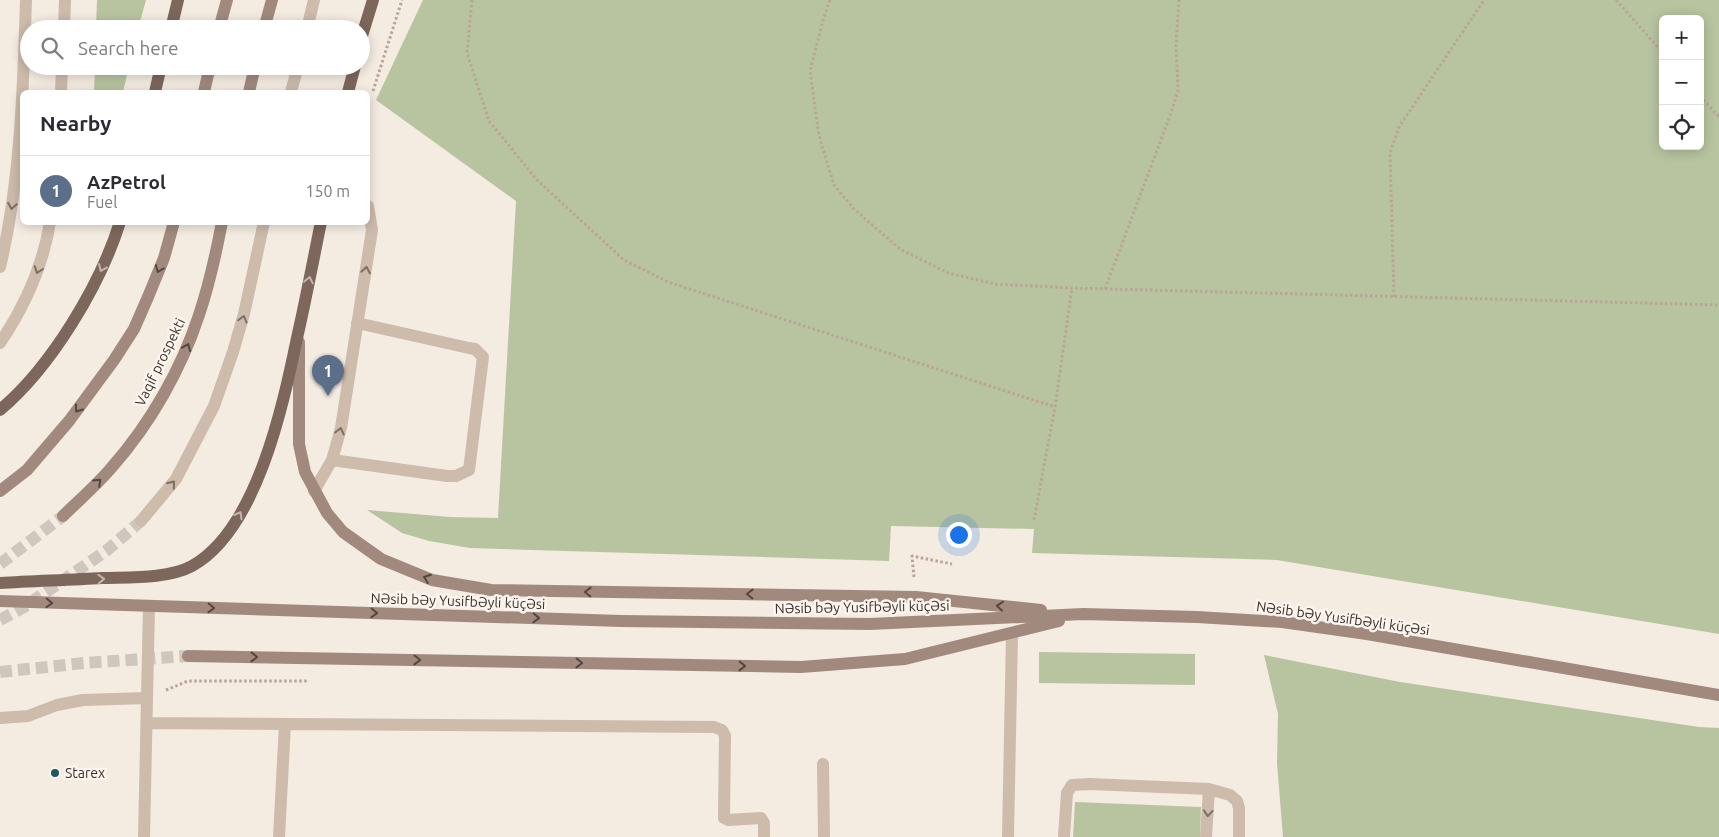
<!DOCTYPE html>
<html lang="en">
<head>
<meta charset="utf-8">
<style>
  :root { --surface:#fff; --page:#f2f2f3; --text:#2b2b33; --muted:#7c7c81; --line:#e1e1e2; --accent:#1f5a5e }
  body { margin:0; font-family:Ubuntu,sans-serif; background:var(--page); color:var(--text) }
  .controls { position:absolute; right:15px; top:15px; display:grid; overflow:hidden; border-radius:8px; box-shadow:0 2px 12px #0003 }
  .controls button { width:45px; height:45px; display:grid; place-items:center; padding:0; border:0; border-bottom:1px solid var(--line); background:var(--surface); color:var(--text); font:25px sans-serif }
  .you { position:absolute; left:958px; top:534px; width:18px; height:18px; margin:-12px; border:4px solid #fff; border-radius:50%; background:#1a73e8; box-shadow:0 0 0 8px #1a73e833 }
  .badge { display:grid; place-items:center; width:32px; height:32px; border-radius:50%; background:var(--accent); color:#fff; font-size:16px; font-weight:700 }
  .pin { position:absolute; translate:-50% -41px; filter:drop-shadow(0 1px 2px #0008) }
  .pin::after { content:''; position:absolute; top:26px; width:18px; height:15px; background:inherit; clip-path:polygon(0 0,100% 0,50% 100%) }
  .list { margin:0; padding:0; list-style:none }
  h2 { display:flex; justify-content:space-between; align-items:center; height:65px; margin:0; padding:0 20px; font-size:21px }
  h2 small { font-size:16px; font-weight:400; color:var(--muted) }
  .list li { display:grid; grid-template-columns:32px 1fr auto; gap:15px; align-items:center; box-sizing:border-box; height:70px; padding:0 20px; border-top:1px solid var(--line) }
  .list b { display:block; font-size:19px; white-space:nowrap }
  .list p { margin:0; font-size:16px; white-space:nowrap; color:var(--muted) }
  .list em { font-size:16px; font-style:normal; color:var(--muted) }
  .icon { flex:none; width:28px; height:28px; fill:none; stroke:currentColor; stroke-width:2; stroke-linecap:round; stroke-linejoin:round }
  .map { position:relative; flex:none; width:1719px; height:837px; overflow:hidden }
  .search { position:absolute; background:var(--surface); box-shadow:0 2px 12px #0003; left:20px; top:20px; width:350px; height:55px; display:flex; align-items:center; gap:12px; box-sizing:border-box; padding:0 18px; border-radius:28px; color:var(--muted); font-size:19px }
  .panel { position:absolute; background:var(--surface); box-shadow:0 2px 12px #0003; left:20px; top:90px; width:350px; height:135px; border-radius:8px }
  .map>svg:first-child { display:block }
  .green { fill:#b8c4a0; fill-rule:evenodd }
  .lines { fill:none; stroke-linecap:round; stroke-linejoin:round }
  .tertiary-tunnel { stroke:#cfc6bd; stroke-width:12; stroke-dasharray:12 6; stroke-linecap:butt }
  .secondary-tunnel { stroke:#cfc6bd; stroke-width:12; stroke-dasharray:12 6; stroke-linecap:butt }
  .path { stroke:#b9a596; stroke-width:3; stroke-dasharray:2.5 2.5; stroke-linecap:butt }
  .service { stroke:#cdbbac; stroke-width:12 }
  .tertiary { stroke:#cdbbac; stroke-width:12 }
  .secondary { stroke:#a18a7d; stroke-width:12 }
  .primary { stroke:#7d675c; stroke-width:12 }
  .oneway { stroke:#7d6f65 }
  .oneway2 { stroke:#c2b5ac }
  .oneway3 { stroke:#544640 }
  .poi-dot { fill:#1f5a5e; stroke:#fbf5ee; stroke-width:2 }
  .labels { text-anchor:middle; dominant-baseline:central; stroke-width:5; stroke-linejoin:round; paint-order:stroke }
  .street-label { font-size:14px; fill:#3b302b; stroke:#fbf5ee }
  .poi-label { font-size:14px; fill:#3b302b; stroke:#fbf5ee; text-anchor:start }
</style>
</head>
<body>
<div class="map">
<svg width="1719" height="837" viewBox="0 0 1719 837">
  <rect width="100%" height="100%" fill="#f4ebe1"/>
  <path class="green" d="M 97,0 L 146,0 L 138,29 L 96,29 Z
    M 423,0 L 1719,0 L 1719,634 L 1277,560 L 1032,553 L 1034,529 L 891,526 L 889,561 L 470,548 L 429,541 L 402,533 L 367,510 L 450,517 L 498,518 L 516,201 L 376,100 ZM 1663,19 L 1700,19 L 1700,146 L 1663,146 Z
    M 95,66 L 129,66 L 123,92 L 94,92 Z
    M 1039,652 L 1195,654 L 1195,685 L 1039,683 Z
    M 1264,655 L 1400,682 L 1699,727 L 1719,728 L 1719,837 L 1283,837 L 1277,763 L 1278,714 Z
    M 1075,802 L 1201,807 L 1200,837 L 1073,837 Z"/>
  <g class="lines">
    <path class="tertiary-tunnel" d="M 0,620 L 24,607 L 106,551 L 141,521"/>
    <path class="secondary-tunnel" d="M 0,564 L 63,516
      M 0,672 L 84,663 L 188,656"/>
    <path class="path" d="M 472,0 L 467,53 L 489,121 L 537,180 L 624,260 L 668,282 L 1055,407
      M 830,0 L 824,17 L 810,71 L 819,136 L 834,185 L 854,209 L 900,249 L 948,273 L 995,284 L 1072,288 L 1719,305
      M 1616,0 L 1663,53
      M 373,91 L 402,0
      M 1700,96 L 1719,117
      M 1105,289 L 1171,113 L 1178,90 L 1176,44 L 1179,0
      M 1394,297 L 1390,153 L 1399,127 L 1484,0
      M 1034,520 L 1055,407 L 1072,288
      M 914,577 L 912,556 L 952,564
      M 166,690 L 188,681 L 308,681"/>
    <path class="service" d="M 332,460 L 447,476 L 456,476 L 469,470 L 483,357 L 475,349 L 469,348 L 357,323
      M 314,491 L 332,460 L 341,428 L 372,230 L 368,206
      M 0,718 L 28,716 L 57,705 L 83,700 L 147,698
      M 147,723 L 714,727 L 722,730 L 725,736 L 724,818 L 728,820 L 761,818 L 764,823 L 764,837
      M 823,764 L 824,837
      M 144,837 L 149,606
      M 279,837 L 285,724
      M 1008,837 L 1012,634
      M 1064,837 L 1067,793 L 1072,785 L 1090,784 L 1209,789 L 1230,795 L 1237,801 L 1239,808 L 1239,837
      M 1206,837 L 1209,789"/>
    <path class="tertiary" d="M 64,29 L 65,0
      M 307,29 L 314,0
      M 61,92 L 62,66
      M 291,92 L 298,66
      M 0,267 C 21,180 23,89 26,0
      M 0,343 C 25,306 43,266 50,222
      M 141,521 L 176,479 L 214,406 L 233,352 L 244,314 L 264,222"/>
    <path class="secondary" d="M 219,29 L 227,0
      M 264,29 L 272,0
      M 204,92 L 210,66
      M 249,92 L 255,66
      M 299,342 L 299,444 L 305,472 L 327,513 L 343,532 L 381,559 L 432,580 L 491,590 L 916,597 L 1041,610
      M 0,491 L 27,470 L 69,421 L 114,360 L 134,329 L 148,297 L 164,258 L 174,222
      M 63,516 C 79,500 97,485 112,467 C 150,424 181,370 199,315 C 209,285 216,254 222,222
      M 0,601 L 621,621 L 870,624 L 1083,614 L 1197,617 L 1282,622 L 1367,634 L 1719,695
      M 188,656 L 801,667 L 905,659 L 1059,621"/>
    <path class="primary" d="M 171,29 L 178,0
      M 361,39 L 373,0
      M 155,92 L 161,66
      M 348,92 L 355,66
      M 0,410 C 51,367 100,286 120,222
      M 0,583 C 34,581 68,580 102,578 C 129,577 168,579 192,566 C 257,530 283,405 297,338 C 306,299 313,261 321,222"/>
  </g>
  <defs><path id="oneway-chevron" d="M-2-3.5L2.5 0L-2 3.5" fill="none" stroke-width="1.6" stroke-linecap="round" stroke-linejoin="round" transform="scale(1.25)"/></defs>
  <g class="oneway">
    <use href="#oneway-chevron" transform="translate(12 206) rotate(100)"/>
    <use href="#oneway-chevron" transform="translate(38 270) rotate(110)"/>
    <use href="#oneway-chevron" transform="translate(366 270) rotate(-81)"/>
    <use href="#oneway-chevron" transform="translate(243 319) rotate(-75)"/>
    <use href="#oneway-chevron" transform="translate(340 431) rotate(-77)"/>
    <use href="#oneway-chevron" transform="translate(172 484) rotate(-51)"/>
    <use href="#oneway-chevron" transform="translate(1208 813) rotate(94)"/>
  </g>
  <g class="oneway2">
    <use href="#oneway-chevron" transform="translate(102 268) rotate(114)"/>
    <use href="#oneway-chevron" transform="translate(309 280) rotate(-78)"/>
    <use href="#oneway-chevron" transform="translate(239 515) rotate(-60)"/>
    <use href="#oneway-chevron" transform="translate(101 579) rotate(-2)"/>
  </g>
  <g class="oneway3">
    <use href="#oneway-chevron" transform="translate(159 269) rotate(111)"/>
    <use href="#oneway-chevron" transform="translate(187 347) rotate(-68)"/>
    <use href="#oneway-chevron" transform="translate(78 409) rotate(126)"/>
    <use href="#oneway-chevron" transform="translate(98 482) rotate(-44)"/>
    <use href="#oneway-chevron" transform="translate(427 578) rotate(-160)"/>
    <use href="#oneway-chevron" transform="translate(588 592) rotate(-179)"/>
    <use href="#oneway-chevron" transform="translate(750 594) rotate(-179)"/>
    <use href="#oneway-chevron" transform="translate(49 603) rotate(2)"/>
    <use href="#oneway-chevron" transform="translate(1000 606) rotate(-174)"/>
    <use href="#oneway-chevron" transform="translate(211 608) rotate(2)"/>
    <use href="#oneway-chevron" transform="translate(374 613) rotate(2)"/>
    <use href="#oneway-chevron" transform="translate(536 618) rotate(2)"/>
    <use href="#oneway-chevron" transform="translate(254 657) rotate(1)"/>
    <use href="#oneway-chevron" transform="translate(417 660) rotate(1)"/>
    <use href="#oneway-chevron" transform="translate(579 663) rotate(1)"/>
    <use href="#oneway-chevron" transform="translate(742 666) rotate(1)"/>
  </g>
  <circle class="poi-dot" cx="55" cy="773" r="5"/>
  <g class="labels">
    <g class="street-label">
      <text transform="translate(160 362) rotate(-64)">Vaqif prospekti</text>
      <text transform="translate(458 601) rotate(2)">Nəsib bəy Yusifbəyli küçəsi</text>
      <text transform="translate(862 607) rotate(-1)">Nəsib bəy Yusifbəyli küçəsi</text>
      <text transform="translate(1343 618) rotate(8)">Nəsib bəy Yusifbəyli küçəsi</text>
    </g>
    <g class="poi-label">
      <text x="65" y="773">Starex</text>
    </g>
  </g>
</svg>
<div class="controls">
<button>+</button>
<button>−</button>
<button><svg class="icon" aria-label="locate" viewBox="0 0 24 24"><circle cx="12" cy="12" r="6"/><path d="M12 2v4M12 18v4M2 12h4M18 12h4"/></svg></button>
</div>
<div class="you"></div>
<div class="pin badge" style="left:328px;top:396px;background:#5c6f8a">1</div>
<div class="search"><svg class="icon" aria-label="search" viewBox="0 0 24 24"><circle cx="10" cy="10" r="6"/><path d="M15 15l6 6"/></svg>Search here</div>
<section class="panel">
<h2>Nearby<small></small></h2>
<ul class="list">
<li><span class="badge" style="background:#5c6f8a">1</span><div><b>AzPetrol</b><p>Fuel</p></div><em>150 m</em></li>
</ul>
</section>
</div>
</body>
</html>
